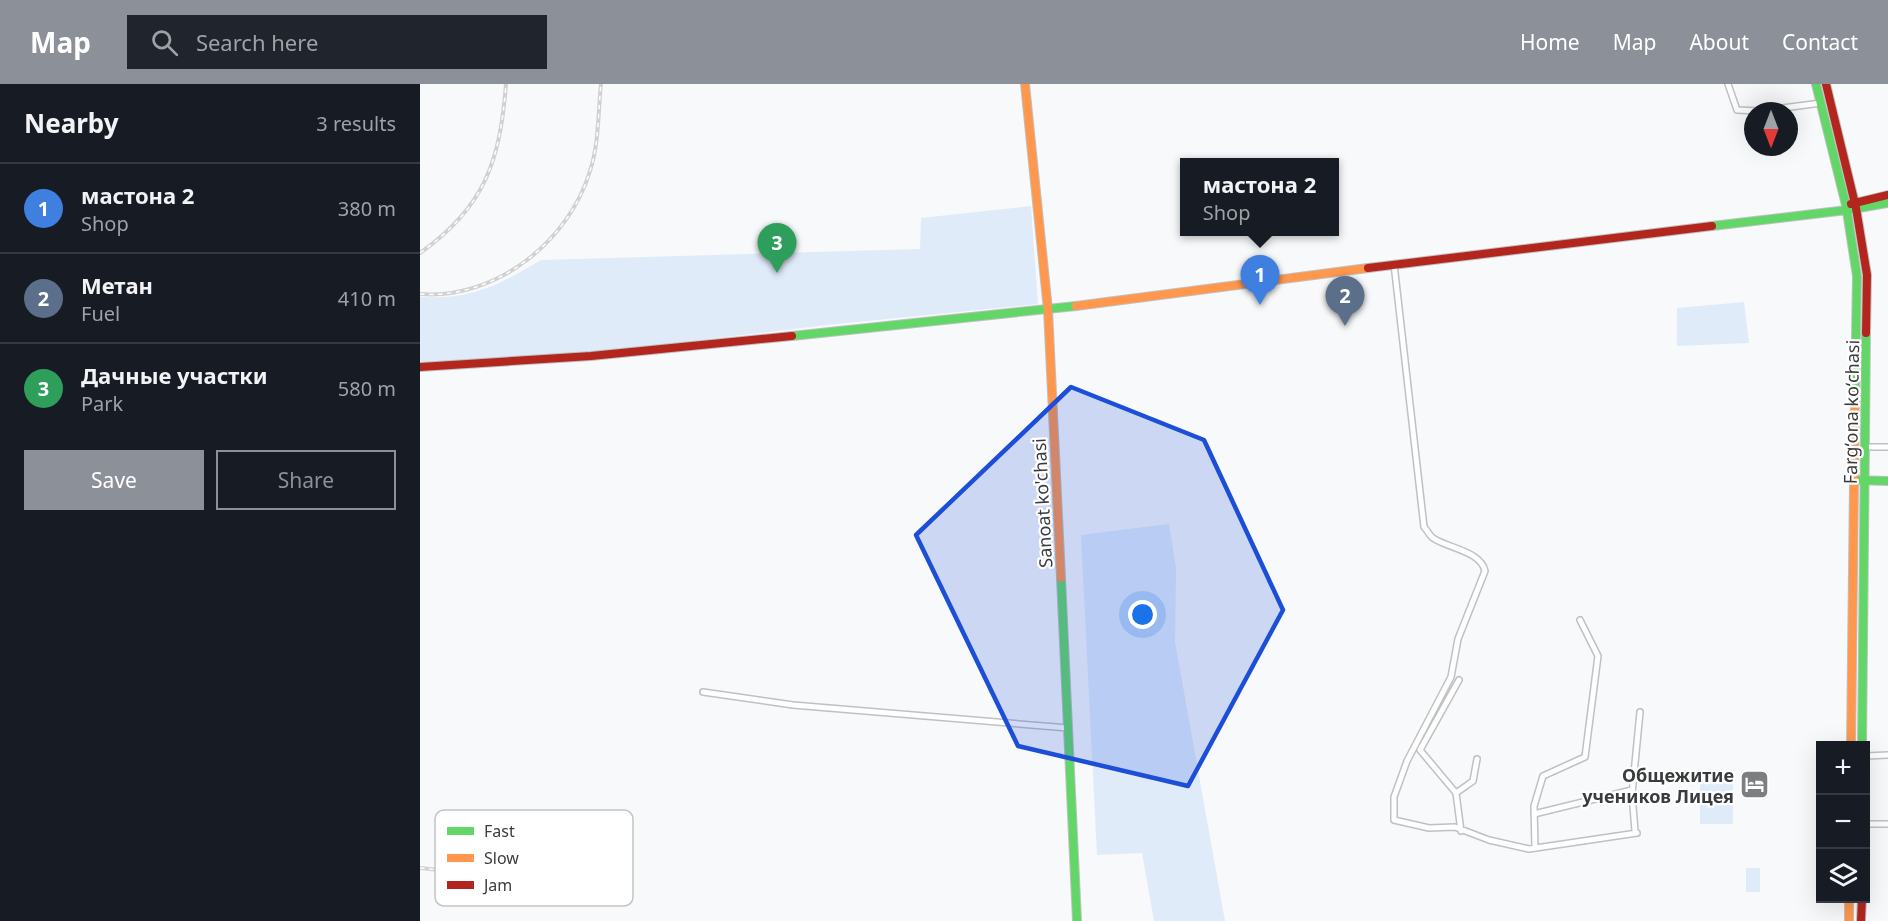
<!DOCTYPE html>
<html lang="en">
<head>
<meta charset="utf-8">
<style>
  :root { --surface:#171b24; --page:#20242c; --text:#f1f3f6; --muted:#9ea1a6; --line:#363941; --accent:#8c9099 }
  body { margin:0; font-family:"Noto Sans",sans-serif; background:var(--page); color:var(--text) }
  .controls { position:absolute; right:18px; bottom:18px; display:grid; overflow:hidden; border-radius:0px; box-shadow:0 6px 24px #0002 }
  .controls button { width:54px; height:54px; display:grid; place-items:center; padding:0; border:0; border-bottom:2px solid var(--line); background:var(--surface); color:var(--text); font:30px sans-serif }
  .compass { position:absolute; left:1324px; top:18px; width:54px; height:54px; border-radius:50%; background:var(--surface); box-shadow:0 6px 24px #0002; rotate:180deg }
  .you { position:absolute; left:723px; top:531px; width:21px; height:21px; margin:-15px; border:4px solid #fff; border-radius:50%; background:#1a73e8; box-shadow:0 0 0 9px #1a73e833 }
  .badge { display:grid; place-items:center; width:39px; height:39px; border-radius:50%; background:var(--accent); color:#fff; font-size:20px; font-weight:700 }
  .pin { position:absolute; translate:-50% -50px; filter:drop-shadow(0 2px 3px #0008) }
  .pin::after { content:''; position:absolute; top:32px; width:21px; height:18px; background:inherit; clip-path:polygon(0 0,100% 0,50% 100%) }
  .popup { position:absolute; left:760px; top:74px; width:159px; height:78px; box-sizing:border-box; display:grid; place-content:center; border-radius:0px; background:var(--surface); filter:drop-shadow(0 2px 4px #0005); font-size:20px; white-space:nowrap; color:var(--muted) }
  .popup b { font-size:22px; color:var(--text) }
  .popup::after { content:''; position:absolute; left:50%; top:100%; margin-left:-12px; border:12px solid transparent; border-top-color:var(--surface) }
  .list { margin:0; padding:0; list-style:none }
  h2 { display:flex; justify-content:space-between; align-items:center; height:78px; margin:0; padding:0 24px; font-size:26px }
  h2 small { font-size:20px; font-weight:400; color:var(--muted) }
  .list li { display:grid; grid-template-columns:39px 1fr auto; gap:18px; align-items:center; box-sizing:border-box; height:90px; padding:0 24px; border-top:2px solid var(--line) }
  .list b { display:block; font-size:22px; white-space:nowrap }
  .list p { margin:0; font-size:20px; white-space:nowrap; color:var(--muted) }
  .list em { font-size:20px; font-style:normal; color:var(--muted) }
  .actions { display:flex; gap:12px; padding:18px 24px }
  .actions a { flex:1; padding:14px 0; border:2px solid var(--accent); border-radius:0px; text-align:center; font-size:21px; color:var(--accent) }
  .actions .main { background:var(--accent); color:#fff }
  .icon { flex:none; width:33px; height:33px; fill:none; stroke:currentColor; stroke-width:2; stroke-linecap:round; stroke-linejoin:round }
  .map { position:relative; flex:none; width:1468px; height:837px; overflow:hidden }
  header { display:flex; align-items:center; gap:36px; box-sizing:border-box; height:84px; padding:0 30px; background:var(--accent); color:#fff }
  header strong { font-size:28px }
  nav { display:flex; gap:33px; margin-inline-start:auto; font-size:21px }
  .search { width:420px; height:54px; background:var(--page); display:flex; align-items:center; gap:15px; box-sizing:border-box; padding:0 21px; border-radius:0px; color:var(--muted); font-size:22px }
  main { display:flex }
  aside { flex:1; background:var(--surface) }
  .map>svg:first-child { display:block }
  .green { fill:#e0ebfa }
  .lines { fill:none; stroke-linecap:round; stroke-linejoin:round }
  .street-casing { stroke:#bfc1c2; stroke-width:8 }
  .fast-casing { stroke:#bfc1c2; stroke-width:10 }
  .slow-casing { stroke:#bfc1c2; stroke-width:10 }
  .jam-casing { stroke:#bfc1c2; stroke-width:10 }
  .street { stroke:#fefefe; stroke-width:5 }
  .fast { stroke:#63d668; stroke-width:8 }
  .slow { stroke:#ff974d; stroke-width:8 }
  .jam { stroke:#b3261e; stroke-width:8 }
  .rail-casing { stroke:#d1d1d1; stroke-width:4 }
  .rail { stroke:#fff; stroke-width:1.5; stroke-dasharray:4.5; stroke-linecap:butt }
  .marked { fill:#1d4ed8; fill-opacity:0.2; stroke:#1d4ed8; stroke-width:4.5; stroke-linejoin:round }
  .labels { text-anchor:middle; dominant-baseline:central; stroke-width:4.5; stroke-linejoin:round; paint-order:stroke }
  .street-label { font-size:18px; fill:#393b3d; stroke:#fff }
  .poi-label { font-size:18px; font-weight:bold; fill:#393b3d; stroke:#fff; text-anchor:end }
  .key { fill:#fff; stroke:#c4c4c5; stroke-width:1.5 }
  .key-label { font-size:16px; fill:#393b3d }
</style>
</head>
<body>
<header>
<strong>Map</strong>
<div class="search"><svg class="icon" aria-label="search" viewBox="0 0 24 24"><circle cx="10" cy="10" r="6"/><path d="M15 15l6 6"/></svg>Search here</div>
<nav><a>Home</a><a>Map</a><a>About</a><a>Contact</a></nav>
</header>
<main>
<aside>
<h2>Nearby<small>3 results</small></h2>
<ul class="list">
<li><span class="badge" style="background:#3f7fe0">1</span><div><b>мастона 2</b><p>Shop</p></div><em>380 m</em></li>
<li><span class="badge" style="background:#5c6f8a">2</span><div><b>Метан</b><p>Fuel</p></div><em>410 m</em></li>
<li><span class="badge" style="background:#2e9e5b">3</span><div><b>Дачные участки</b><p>Park</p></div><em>580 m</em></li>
</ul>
<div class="actions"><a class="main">Save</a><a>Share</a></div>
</aside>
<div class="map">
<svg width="1468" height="837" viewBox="0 0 1468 837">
  <rect width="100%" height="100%" fill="#f7f9fb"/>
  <path class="green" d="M 611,122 L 618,220 L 407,241 L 111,276 L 0,281 L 0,213 C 52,216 77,202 121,176 L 500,165 L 501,134 Z
    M 1324,218 L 1329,259 L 1257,262 L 1257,224 Z
    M 749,440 L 756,484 L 755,558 L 805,837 L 734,837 L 722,769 L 677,771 L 661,451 Z
    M 1280,688 L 1313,688 L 1313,740 L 1280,740 Z
    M 1326,784 L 1340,784 L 1340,808 L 1326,808 Z"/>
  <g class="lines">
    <defs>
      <path id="street" d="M 1308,0 L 1317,26 L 1340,27 L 1401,19
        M 974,180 L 1004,443 C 1007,446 1010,452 1013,454 C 1027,464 1061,467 1065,487 L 1038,555 L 1031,593 L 987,677 L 974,713 L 974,736 L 1009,744 L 1035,743 L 1069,756 L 1109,765 L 1217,749
        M 1444,363 L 1468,363
        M 1039,596 L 1000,666 L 1036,709 L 1041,747
        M 283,608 L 373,621 L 648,644
        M 1446,672 L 1468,671
        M 1036,709 L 1053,697 L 1057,675
        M 1114,730 L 1212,706
        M 1446,740 L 1468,740
        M 1215,747 L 1212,710 L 1220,628
        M 1115,764 L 1114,722 L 1123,692 L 1165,673 L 1178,572 L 1160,536"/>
      <path id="fast" d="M 1396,0 L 1426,121 L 1437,192 L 1435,311
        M 1433,125 L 1468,119
        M 1292,142 L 1427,126
        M 372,252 L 656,222
        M 1433,396 L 1468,397
        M 641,494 L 657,837
        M 1442,662 L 1446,249"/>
      <path id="slow" d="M 605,0 L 628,226 L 641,494
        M 656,222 L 948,184
        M 1431,662 L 1435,311
        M 1429,814 L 1429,837"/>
      <path id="jam" d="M 1406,0 L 1436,124 L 1447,191 L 1446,249
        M 1431,120 L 1468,111
        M 948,184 L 1292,142
        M 0,283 L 171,272 L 372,252
        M 1441,837 L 1442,814"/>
    </defs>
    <use href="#street" class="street-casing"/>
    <use href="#fast" class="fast-casing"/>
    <use href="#slow" class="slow-casing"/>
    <use href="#jam" class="jam-casing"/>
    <use href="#street" class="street"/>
    <use href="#fast" class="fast"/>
    <use href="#slow" class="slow"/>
    <use href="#jam" class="jam"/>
    <defs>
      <path id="rail" d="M 0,169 C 65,123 80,77 86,0
        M 0,210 C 76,216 149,157 170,87 C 179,60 178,28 181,0
        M 0,784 L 117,796"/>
    </defs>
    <use href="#rail" class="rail-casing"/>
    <use href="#rail" class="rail"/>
  </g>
  <path class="marked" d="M 651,303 L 784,356 L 863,526 L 768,702 L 598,662 L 496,451 Z"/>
  <defs>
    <symbol id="hotel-square" viewBox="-11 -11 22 22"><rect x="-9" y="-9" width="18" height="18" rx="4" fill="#7c7e80" stroke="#fff"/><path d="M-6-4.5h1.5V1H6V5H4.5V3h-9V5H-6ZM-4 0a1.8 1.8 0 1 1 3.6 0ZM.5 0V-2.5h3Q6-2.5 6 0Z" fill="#fff"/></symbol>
  </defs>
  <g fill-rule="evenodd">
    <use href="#hotel-square" x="1318" y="684" width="33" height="33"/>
  </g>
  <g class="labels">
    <g class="street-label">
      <text transform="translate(1431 328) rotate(-89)">Fargʻona koʻchasi</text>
      <text transform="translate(622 419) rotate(-93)">Sanoat ko'chasi</text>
    </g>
    <g class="poi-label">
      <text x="1314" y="691">Общежитие<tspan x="1314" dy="21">учеников Лицея</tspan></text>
    </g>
  </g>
  <rect x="15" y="726" width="198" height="96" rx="9" class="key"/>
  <rect x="27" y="743" width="27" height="8" fill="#63d668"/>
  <rect x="27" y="770" width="27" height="8" fill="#ff974d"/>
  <rect x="27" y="797" width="27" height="8" fill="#b3261e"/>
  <g class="key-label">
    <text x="64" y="753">Fast</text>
    <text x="64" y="780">Slow</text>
    <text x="64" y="807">Jam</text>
  </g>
</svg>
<div class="controls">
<button>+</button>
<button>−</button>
<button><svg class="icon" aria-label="layers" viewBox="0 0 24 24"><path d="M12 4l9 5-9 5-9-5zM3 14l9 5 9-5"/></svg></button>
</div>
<svg class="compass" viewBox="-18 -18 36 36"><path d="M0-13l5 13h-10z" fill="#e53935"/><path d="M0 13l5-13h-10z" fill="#9ea1a6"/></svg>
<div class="you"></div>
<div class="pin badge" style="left:840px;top:221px;background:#3f7fe0">1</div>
<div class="popup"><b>мастона 2</b>Shop</div>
<div class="pin badge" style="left:925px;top:242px;background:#5c6f8a">2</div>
<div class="pin badge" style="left:357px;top:189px;background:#2e9e5b">3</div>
</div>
</main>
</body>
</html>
